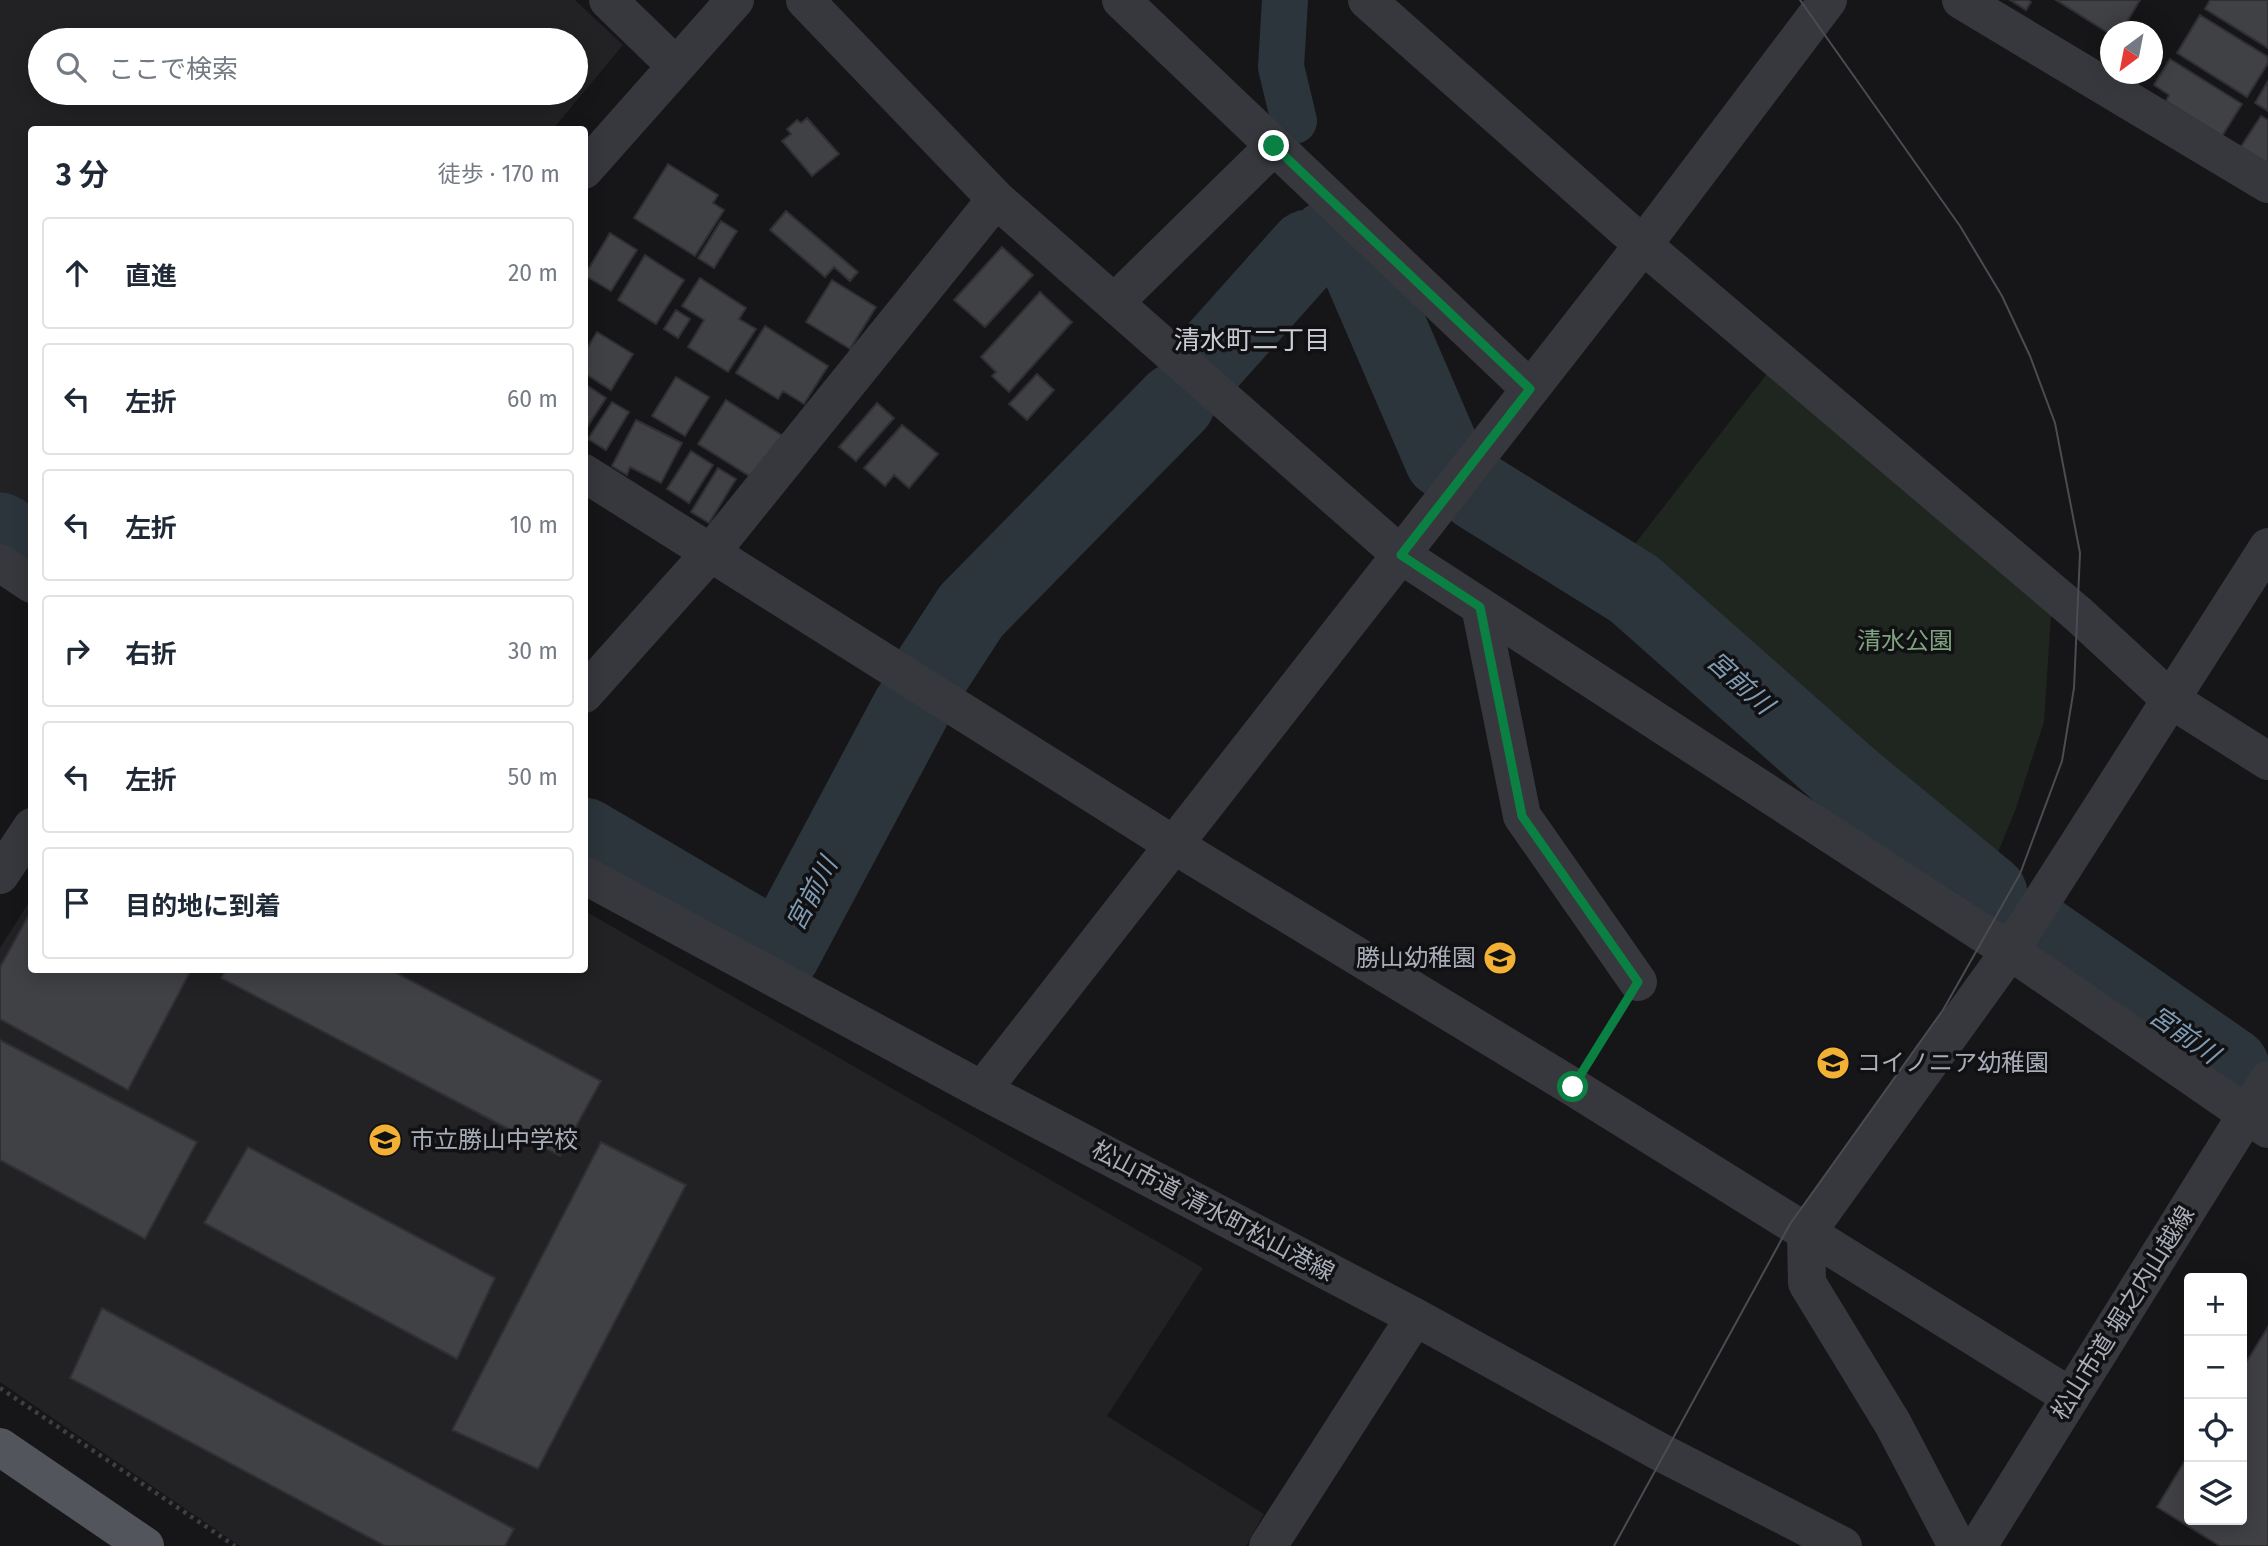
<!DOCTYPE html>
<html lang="ja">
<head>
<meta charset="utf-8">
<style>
  :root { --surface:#fff; --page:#f2f2f3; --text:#1f2937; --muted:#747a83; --line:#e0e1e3 }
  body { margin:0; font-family:"Fira Sans","Noto Sans JP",sans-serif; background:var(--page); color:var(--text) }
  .controls { position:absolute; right:21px; bottom:21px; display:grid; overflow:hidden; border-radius:7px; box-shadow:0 4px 18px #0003 }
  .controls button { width:63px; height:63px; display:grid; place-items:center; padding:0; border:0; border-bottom:2px solid var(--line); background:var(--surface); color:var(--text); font:35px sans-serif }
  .compass { position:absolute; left:2100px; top:21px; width:63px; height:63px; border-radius:50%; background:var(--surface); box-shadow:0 4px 18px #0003; rotate:212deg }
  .stop { position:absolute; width:21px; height:21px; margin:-16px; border:5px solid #0b8043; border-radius:50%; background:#fff }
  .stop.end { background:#0b8043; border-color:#fff; box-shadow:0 2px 7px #0008 }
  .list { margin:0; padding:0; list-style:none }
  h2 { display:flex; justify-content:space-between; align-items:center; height:91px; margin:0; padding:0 28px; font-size:30px }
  h2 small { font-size:23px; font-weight:400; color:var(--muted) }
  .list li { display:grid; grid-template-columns:46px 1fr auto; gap:21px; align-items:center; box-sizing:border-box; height:112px; margin:0 14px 14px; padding:0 14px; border:2px solid var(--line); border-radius:7px }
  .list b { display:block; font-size:26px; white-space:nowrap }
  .list em { font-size:23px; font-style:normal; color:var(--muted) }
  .icon { flex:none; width:38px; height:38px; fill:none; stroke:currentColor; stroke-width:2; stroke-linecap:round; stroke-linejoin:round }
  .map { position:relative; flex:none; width:2268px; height:1546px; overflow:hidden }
  .search { position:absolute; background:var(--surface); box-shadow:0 4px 18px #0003; left:28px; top:28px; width:560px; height:77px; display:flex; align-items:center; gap:18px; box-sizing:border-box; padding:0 24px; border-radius:38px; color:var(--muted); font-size:26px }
  .panel { position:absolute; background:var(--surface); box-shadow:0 4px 18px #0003; left:28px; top:126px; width:560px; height:847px; border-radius:7px }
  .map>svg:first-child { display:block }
  .built { fill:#222225; fill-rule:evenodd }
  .green { fill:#1e261f }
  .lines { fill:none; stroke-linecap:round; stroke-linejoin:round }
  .canal { stroke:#2c353c; stroke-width:46 }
  .river { stroke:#2c353c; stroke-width:79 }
  .building { fill:#404145; stroke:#303034; stroke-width:2 }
  .path { stroke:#3d3f44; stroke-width:4.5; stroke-dasharray:3.5 5; stroke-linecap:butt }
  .minor { stroke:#37383d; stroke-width:38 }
  .major { stroke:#53555c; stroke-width:38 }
  .tram { stroke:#4a4c52; stroke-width:2 }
  .route { stroke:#0b8043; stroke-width:9 }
  .labels { text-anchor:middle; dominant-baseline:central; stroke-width:7; stroke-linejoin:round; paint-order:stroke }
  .park-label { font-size:24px; fill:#7fa381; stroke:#111113 }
  .poi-label { font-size:24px; fill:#a8adb8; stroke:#111113; text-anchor:start }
  .street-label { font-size:24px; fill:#a8adb8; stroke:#111113 }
  .neighbourhood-label { font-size:26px; fill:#c9ccd4; stroke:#111113 }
  .water-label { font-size:26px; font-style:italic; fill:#7f9bb3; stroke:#111113 }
</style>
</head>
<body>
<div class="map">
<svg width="2268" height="1546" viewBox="0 0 2268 1546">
  <rect width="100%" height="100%" fill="#161618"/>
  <path class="built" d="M 0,0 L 575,0 L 623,45 L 553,129 L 32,130 L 31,535 L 0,516 ZM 40,40 L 576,40 L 576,93 L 40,93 Z
    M 31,899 L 32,970 L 584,970 L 585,911 L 1203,1268 L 1107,1416 L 1264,1514 L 1246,1546 L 240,1546 L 0,1382 L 0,948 Z"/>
  <path class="green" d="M 1769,371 L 2051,615 L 2044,722 L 2015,811 L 1988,876 L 1621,562 Z"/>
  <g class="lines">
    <path class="canal" d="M 1285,0 L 1281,67 L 1294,121
      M 1336,215 L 1356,255"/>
    <path class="river" d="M 1329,239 L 1356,255 L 1444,459
      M 1208,361 L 1308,249
      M 1477,491 L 1634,589 L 1852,782 L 1988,894
      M 0,532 L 32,553
      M 930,674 L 971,611 L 1176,402
      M 584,837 L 781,953 L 911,709
      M 2035,931 L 2230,1067"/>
  </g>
  <path class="building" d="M 2010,0 L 2028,0 L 2031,2 L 2026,10 Z
    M 2056,0 L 2140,0 L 2121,32 L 2110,34 Z
    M 2210,0 L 2268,0 L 2268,48 L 2205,9 Z
    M 2200,15 L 2268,57 L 2268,63 L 2247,97 L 2177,53 Z
    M 2170,59 L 2242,104 L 2222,136 L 2166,101 L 2169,95 L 2154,85 Z
    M 2268,81 L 2268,111 L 2255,103 Z
    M 2261,116 L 2268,120 L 2268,165 L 2240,148 Z
    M 807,118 L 839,154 L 812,176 L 782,141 L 791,134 L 787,129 L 797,120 L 801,123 Z
    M 668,164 L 718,195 L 713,203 L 724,210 L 695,256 L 634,218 Z
    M 786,211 L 858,272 L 850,281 L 834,267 L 825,277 L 770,230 Z
    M 721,221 L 737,231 L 714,268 L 698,258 Z
    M 610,233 L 637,250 L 611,291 L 584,275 L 584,265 L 589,268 Z
    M 1002,247 L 1033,275 L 985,327 L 954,300 Z
    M 645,255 L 684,280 L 656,324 L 618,300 Z
    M 700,278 L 746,308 L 739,319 L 756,329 L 728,372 L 688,347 L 704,320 L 682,306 Z
    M 832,280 L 876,307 L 850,349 L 806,322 Z
    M 1040,292 L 1072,322 L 1009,392 L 992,376 L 996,372 L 981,357 Z
    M 676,310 L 690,319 L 678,338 L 664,329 Z
    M 765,326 L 828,366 L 804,404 L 783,391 L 778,399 L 736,373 Z
    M 597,332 L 633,354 L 611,390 L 584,373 L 584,353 Z
    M 1037,374 L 1054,390 L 1027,420 L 1009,404 Z
    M 676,377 L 709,397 L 685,436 L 652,416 Z
    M 585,384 L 606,398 L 584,432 L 584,384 Z
    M 726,400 L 783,436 L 756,480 L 698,444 Z
    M 612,402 L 629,412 L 606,450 L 588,439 Z
    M 877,403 L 894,418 L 856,461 L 839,447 Z
    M 636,420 L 682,443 L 661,483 L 630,467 L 627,475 L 612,466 Z
    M 902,425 L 938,454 L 909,488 L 894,475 L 885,486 L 864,468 Z
    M 691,451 L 713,465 L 689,503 L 667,489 Z
    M 718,468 L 736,479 L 709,523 L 691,512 Z
    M 32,909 L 32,970 L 191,970 L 128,1090 L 0,1019 L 0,967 Z
    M 226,970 L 391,970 L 601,1081 L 560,1156 L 221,978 Z
    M 0,1040 L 197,1142 L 145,1239 L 0,1160 Z
    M 601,1142 L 686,1185 L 538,1469 L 452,1430 Z
    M 248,1147 L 495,1278 L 457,1359 L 204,1223 Z
    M 102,1308 L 514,1529 L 505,1546 L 385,1546 L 70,1378 Z
    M 2268,1327 L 2268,1546 L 2220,1546 L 2157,1507 L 2189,1454 L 2189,1520 L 2242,1520 L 2242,1369 Z"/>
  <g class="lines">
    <path class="path" d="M 1594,1054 L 1617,1017
      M 0,1388 L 235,1546"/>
    <path class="minor" d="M 608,0 L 676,66
      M 805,0 L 996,199 L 1401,555 L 2010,951 L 2268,1129
      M 1121,0 L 1530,389
      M 1367,0 L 1643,245 L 2078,614 L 2170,699 L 2268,761
      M 1961,0 L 2268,184
      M 584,170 L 735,0
      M 1114,303 L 1274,146
      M 584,473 L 1174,845 L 1573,1087 L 2071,1397
      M 0,563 L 32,584
      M 1480,606 L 1522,816 L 1638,982
      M 584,694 L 712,551 L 996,199
      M 0,875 L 32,827
      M 584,875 L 982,1090 L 1415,1317 L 1662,1453 L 1843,1546
      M 982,1090 L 1643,245 L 1828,0
      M 1268,1546 L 1415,1317
      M 1957,1546 L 1893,1424 L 1807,1283 L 1806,1234 L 2010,951 L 2268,547
      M 1978,1546 L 2268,1080"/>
    <path class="major" d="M 0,1447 L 145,1546"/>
    <path class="tram" d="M 1614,1546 L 1790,1224 L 1943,1010 L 2020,874 L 2062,761 L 2074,688 L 2080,553 L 2055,423 L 2030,356 L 2002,296 L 1960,226 L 1800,0"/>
  </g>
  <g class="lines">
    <path class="route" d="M 1274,146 L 1530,389 L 1401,555 L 1480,607 L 1522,816 L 1638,982 L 1573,1087"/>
  </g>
  <defs>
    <symbol id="school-disc" viewBox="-11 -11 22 22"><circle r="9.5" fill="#f2b134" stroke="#111113"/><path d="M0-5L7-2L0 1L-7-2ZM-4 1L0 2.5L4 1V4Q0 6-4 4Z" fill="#111"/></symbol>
  </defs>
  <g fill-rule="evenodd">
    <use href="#school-disc" x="1481" y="939" width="38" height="38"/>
    <use href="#school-disc" x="1814" y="1044" width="38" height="38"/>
    <use href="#school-disc" x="366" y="1121" width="38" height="38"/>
  </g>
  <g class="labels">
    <g class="park-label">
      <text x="1905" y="641">清水公園</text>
    </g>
    <g class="poi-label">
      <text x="1476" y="958" text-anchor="end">勝山幼稚園</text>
      <text x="1857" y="1063">コイノニア幼稚園</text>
      <text x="410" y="1140">市立勝山中学校</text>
    </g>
    <g class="street-label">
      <text transform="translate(1213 1211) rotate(28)">松山市道 清水町松山港線</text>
      <text transform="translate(2123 1313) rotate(-58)">松山市道 堀之内山越線</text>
    </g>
    <g class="neighbourhood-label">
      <text x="1252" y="340">清水町二丁目</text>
    </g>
    <g class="water-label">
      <text transform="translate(1740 683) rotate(42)">宮前川</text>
      <text transform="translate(812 894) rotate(-62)">宮前川</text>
      <text transform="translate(2184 1035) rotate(35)">宮前川</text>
    </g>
  </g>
</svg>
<div class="controls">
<button>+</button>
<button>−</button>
<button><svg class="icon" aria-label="locate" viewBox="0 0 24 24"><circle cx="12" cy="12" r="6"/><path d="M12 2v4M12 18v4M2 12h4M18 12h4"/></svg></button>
<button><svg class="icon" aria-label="layers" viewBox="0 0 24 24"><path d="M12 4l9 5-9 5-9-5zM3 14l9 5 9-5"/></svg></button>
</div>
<svg class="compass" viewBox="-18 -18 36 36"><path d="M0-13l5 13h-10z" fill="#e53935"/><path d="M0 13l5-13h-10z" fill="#747a83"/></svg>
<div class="stop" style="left:1573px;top:1087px"></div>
<div class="stop end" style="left:1274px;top:146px"></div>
<div class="search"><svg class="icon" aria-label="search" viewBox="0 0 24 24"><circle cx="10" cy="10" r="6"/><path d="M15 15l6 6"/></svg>ここで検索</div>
<section class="panel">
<h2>3 分<small>徒歩 · 170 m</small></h2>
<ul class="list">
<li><svg class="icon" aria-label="ahead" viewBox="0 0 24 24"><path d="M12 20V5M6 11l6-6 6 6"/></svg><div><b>直進</b></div><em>20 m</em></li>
<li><svg class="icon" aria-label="left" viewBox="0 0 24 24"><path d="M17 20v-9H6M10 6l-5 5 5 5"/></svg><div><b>左折</b></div><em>60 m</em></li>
<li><svg class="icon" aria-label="left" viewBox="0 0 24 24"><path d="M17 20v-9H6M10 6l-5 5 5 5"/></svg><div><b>左折</b></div><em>10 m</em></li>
<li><svg class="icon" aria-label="right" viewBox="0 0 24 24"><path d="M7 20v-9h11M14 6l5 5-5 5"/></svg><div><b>右折</b></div><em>30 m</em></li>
<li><svg class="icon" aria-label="left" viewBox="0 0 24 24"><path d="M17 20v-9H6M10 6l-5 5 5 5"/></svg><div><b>左折</b></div><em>50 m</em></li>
<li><svg class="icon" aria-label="arrive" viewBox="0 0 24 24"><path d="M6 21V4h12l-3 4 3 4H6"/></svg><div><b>目的地に到着</b></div></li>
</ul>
</section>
</div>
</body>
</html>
